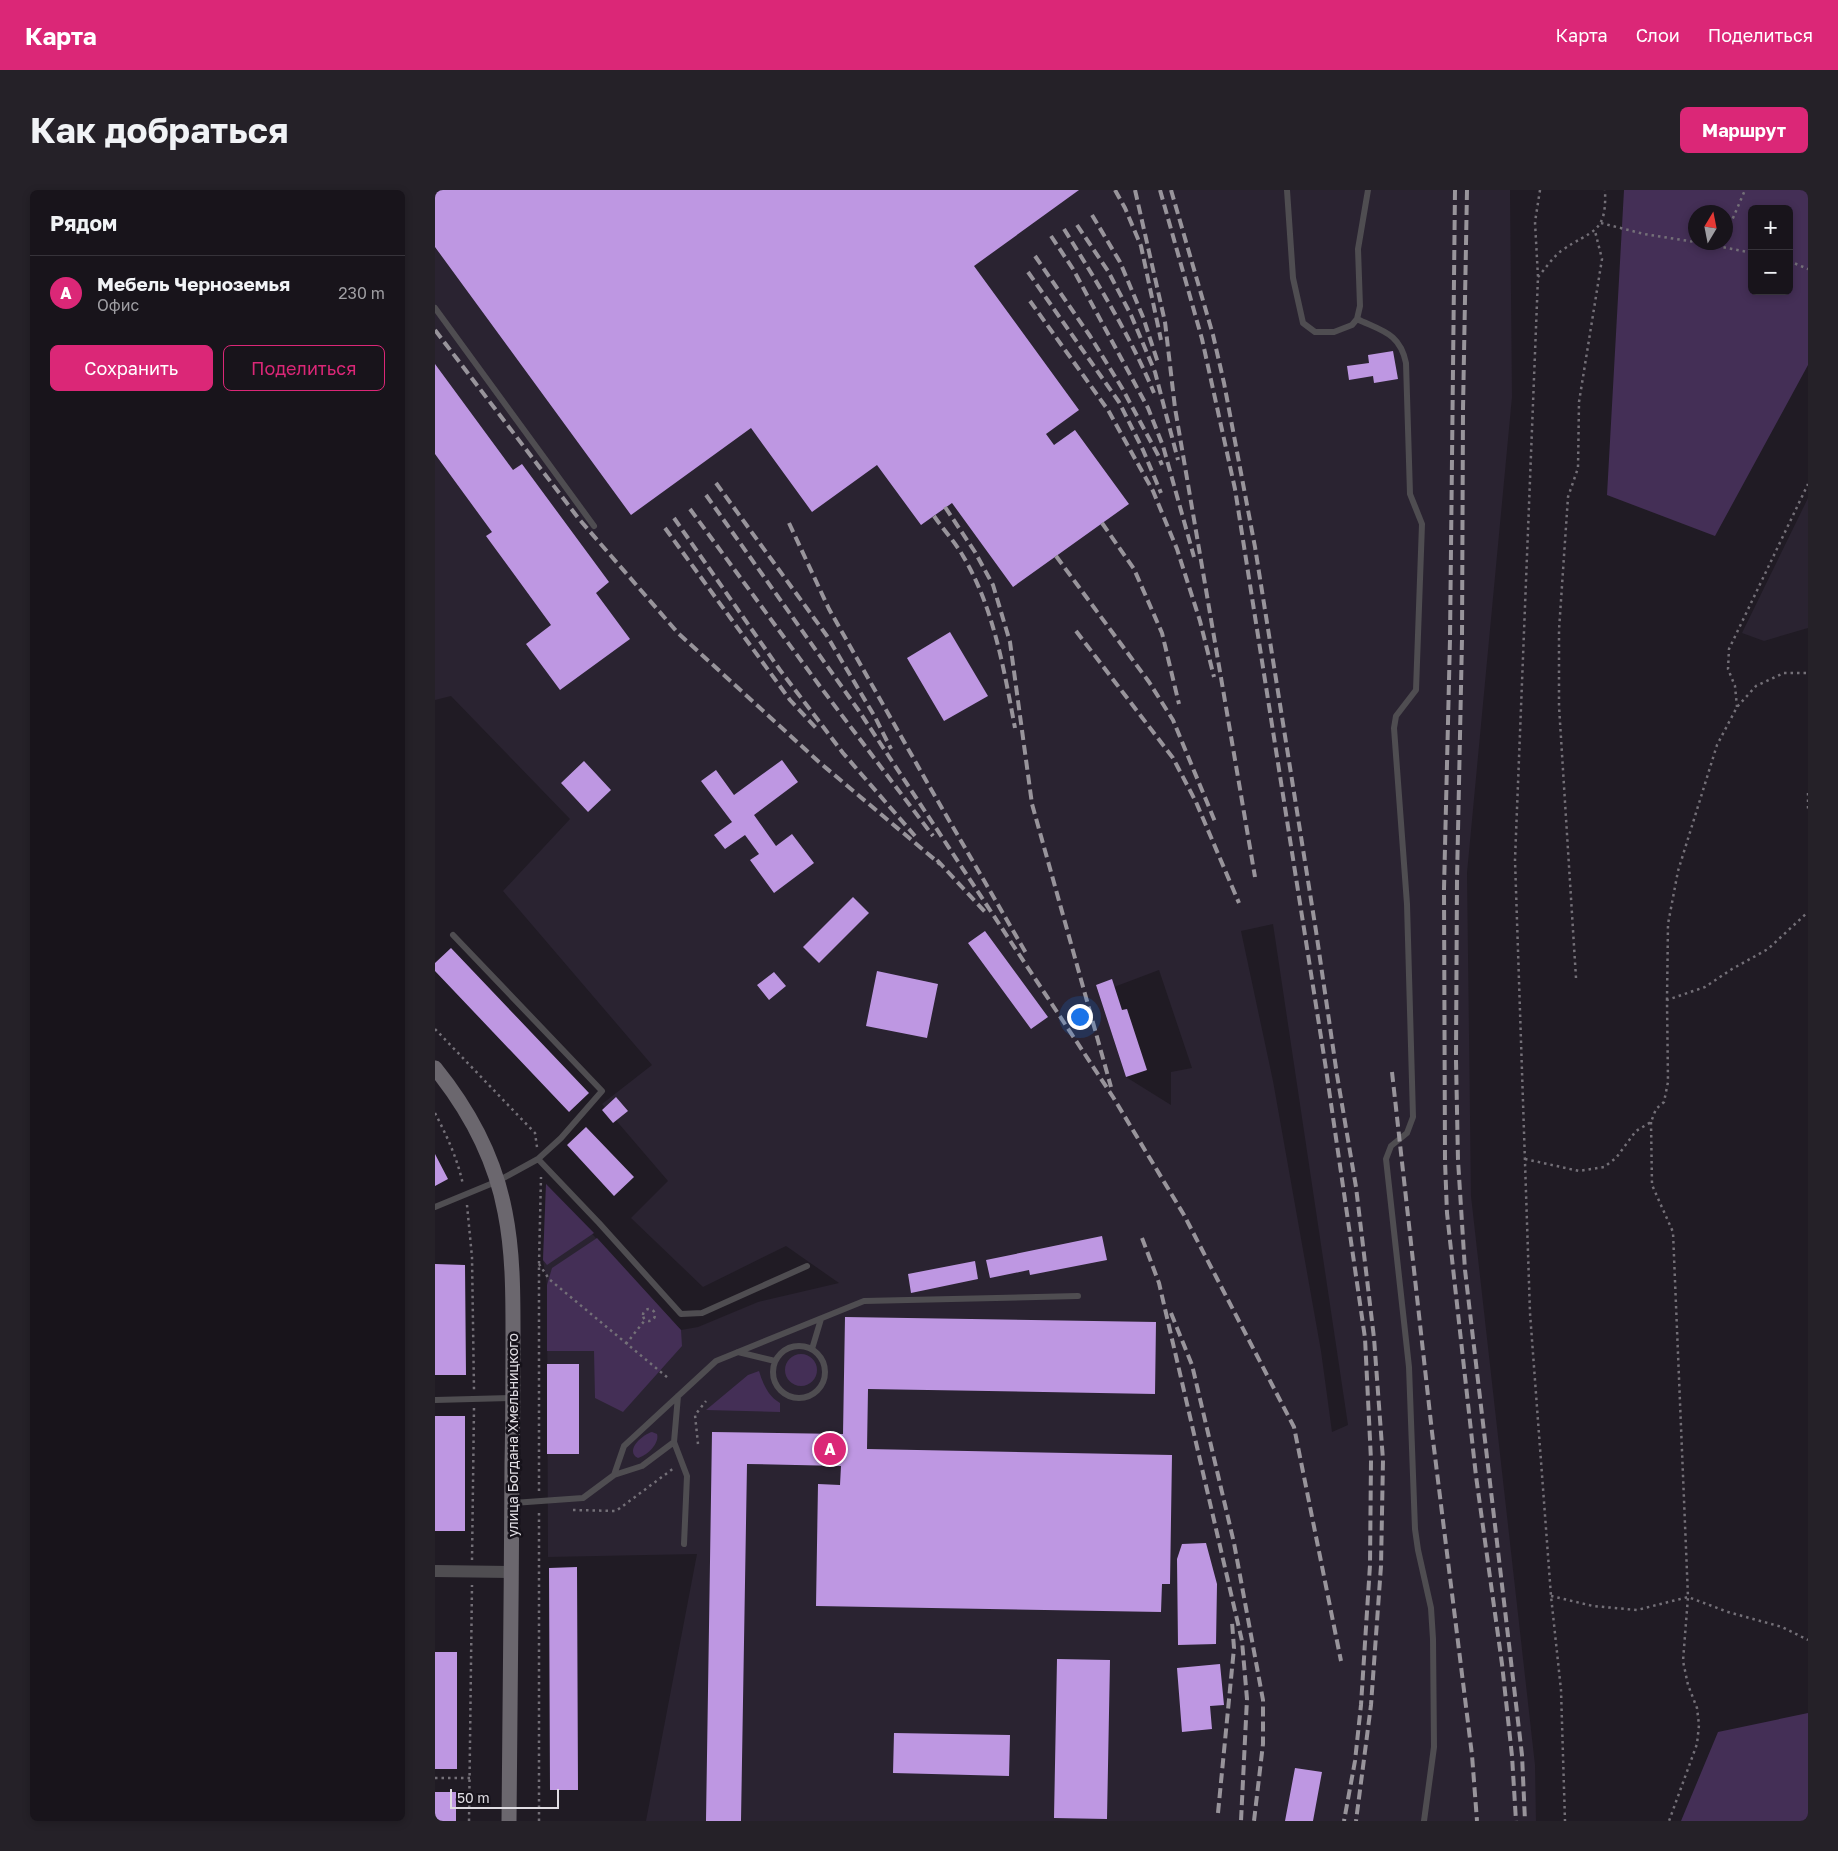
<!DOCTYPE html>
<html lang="ru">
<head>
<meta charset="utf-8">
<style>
  :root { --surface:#18141b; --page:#252128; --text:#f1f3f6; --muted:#9f9ea3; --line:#36333a; --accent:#db2777 }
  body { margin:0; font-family:"Golos Text",sans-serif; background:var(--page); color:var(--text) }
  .controls { position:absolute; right:15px; top:15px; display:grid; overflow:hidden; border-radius:8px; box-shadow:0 2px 8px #0003 }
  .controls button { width:45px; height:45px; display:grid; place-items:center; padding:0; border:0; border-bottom:1px solid var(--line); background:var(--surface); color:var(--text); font:25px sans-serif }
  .compass { position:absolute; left:1253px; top:15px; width:45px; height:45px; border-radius:50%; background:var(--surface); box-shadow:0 2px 8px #0003; rotate:10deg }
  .scale { position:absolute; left:15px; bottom:12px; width:109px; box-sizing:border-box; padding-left:5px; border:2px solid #e0dde3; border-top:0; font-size:14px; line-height:18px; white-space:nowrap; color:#e0dde3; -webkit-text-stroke:4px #16121a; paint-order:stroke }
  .you { position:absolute; left:644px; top:826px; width:18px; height:18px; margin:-12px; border:4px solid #fff; border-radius:50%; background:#1a73e8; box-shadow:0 0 0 8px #1a73e833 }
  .badge { display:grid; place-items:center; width:32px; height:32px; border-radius:50%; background:var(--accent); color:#fff; font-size:16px; font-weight:700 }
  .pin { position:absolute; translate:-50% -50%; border:2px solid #fff; box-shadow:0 1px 5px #0006 }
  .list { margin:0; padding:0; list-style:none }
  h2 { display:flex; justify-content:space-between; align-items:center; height:65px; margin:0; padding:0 20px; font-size:21px }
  h2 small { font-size:16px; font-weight:400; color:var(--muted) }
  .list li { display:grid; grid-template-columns:32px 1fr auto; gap:15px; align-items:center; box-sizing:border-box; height:75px; padding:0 20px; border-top:1px solid var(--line) }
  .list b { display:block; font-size:19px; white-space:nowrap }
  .list p { margin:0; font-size:16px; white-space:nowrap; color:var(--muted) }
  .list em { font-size:16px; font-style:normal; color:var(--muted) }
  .actions { display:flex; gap:10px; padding:15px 20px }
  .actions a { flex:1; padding:11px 0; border:1px solid var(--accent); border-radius:8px; text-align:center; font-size:18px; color:var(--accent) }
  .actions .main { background:var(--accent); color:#fff }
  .map { position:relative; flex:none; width:1373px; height:1631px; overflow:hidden; border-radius:8px }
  header { display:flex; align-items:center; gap:30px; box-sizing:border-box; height:70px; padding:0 25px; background:var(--accent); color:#fff }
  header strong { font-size:24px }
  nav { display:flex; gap:28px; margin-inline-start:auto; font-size:18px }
  .intro { display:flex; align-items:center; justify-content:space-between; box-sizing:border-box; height:120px; padding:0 30px }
  h1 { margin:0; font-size:35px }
  .button { padding:12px 22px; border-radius:8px; background:var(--accent); color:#fff; font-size:18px; font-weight:700 }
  main { display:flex; gap:30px; padding:0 30px }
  aside { flex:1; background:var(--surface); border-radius:8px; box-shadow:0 2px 8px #0003 }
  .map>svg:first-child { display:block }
  .built { fill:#2a2331; fill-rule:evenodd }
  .green { fill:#442f56; fill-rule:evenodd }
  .building { fill:#be97e2 }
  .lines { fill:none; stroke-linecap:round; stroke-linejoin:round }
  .path { stroke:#747078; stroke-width:2.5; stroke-dasharray:2.5 4; stroke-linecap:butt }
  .lane { stroke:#4f4d51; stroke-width:6 }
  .street { stroke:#4f4d51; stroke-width:12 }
  .secondary { stroke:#6b676e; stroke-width:15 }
  .rail { stroke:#98949b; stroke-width:4; stroke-dasharray:10 5; stroke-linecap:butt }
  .labels { text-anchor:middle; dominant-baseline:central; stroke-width:5; stroke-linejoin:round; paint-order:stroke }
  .street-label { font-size:14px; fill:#e0dde3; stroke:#16121a }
</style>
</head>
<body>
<header>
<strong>Карта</strong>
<nav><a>Карта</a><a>Слои</a><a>Поделиться</a></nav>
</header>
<div class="intro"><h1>Как добраться</h1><a class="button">Маршрут</a></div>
<main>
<aside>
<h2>Рядом<small></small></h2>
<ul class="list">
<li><span class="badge">A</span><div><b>Мебель Черноземья</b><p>Офис</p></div><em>230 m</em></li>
</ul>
<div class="actions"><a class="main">Сохранить</a><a>Поделиться</a></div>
</aside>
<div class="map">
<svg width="1373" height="1631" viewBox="0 0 1373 1631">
  <rect width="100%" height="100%" fill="#201b24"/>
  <path class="built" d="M 0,0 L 1075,0 L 1077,207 L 1032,683 L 1036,1006 L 1100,1575 L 1101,1631 L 211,1631 L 262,1364 L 113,1367 L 112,1095 L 108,1070 L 111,994 L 246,1140 L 263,1137 L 323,1112 L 404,1093 L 351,1056 L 268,1097 L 196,1028 L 233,991 L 167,914 L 217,875 L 68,701 L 135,629 L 16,506 L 0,510 ZM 838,734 L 913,1235 L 897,1242 L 886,1161 L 838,891 L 806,741 ZM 724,780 L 757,878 L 736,882 L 736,915 L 691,887 L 661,795 L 677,790 L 679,797 Z
    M 1373,308 L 1373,438 L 1329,451 L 1307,443 Z"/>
  <path class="green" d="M 1189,0 L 1373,0 L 1373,175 L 1280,346 L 1172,305 ZM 1317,19 L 1354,19 L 1354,101 L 1317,101 ZM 1290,22 L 1290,52 L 1260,52 L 1260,22 Z
    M 111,994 L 159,1043 L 112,1075 L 108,1070 Z
    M 162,1048 L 246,1140 L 247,1156 L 188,1222 L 160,1208 L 159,1161 L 112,1161 L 112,1095 L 117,1078 Z
    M350 1180a16 16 0 1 1 32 0a16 16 0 1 1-32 0Z
    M 324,1181 C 328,1194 333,1206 345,1213 L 345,1222 L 271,1220 L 313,1185 Z
    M 217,1242 L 222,1244 C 225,1253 212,1266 203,1268 C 189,1261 208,1244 217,1242 Z
    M 1373,1523 L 1373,1631 L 1246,1631 L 1283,1542 Z"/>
  <path class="building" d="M 0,0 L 644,0 L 539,76 L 644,220 L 611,244 L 619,255 L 640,240 L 694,314 L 578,397 L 517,313 L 486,335 L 442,275 L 377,322 L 316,238 L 196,325 L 0,57 Z
    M 958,161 L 963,189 L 939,193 L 938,186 L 914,190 L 912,176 L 934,173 L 933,165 Z
    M 0,174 L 78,280 L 87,274 L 174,392 L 161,403 L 195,449 L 125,500 L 91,454 L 116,435 L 51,346 L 57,342 L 0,264 Z
    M 515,442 L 553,506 L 509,531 L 472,468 Z
    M 347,570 L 363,592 L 319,625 L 341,656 L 357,644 L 379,673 L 339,703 L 315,670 L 324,664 L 310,645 L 290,659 L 279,645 L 297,632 L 266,591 L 281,580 L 299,605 Z
    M 149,571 L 176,600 L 153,622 L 126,593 Z
    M 418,707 L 434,723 L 384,773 L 368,757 Z
    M 550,741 L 613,827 L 596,839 L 533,753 Z
    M 16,758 L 154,903 L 134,922 L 0,781 L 0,773 Z
    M 442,781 L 503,794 L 492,848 L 431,836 Z
    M 339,782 L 351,796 L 334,810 L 322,795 Z
    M 677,789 L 687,820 L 692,819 L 712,880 L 691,887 L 661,795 Z
    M 181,907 L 193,921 L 178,933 L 167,920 Z
    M 151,937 L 199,987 L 179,1006 L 132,955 Z
    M 0,964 L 13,989 L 0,996 Z
    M 667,1046 L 672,1070 L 595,1085 L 594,1080 L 555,1088 L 551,1070 Z
    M 540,1071 L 543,1089 L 476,1103 L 473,1084 Z
    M 0,1074 L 30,1075 L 31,1185 L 0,1185 Z
    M 410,1127 L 721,1132 L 720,1204 L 433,1199 L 432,1259 L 737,1265 L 735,1394 L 727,1394 L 726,1422 L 381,1416 L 383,1294 L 405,1295 L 406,1276 L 312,1274 L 306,1631 L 271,1631 L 277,1242 L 408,1244 Z
    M 112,1174 L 144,1174 L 144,1264 L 112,1264 Z
    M 0,1226 L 30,1226 L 30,1341 L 0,1341 Z
    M 771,1353 L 782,1394 L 781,1454 L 743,1455 L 742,1369 L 747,1354 Z
    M 142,1377 L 143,1600 L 115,1600 L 114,1378 Z
    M 0,1462 L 22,1462 L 22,1579 L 0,1579 Z
    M 622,1469 L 675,1470 L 672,1629 L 619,1628 Z
    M 785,1474 L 789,1515 L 775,1516 L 777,1539 L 747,1542 L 742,1478 Z
    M 459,1543 L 575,1545 L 574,1586 L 458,1583 Z
    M 860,1578 L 887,1582 L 878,1631 L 850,1631 Z
    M 0,1602 L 21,1602 L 21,1631 L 0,1631 Z"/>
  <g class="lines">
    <path class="path" d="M 1105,0 L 1100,32 L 1103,87 L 1080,670 L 1095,1123 L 1116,1406 L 1126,1500 L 1130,1631
      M 1166,33 L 1209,44 L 1260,52
      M 1290,38 L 1295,35 L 1310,0
      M 1263,52 L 1317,63
      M 1354,71 L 1373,79
      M 1103,87 C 1110,79 1118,67 1126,61 C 1157,39 1172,45 1170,0
      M 1302,517 L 1300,496 L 1293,479 L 1294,459 L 1373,294
      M 1373,603 L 1373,620
      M 1141,788 L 1124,516 L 1124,440 L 1133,307 L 1143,278 L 1144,212 L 1167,69 L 1160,41
      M 1232,810 L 1233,734 L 1243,681 L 1282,555 L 1302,517 L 1321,496 L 1349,483 L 1373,483
      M 0,839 L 100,943 L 102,957
      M 0,923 C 12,946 23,970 28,995
      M 1216,932 L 1217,995 L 1238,1042 L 1253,1407 L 1248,1471 L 1253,1495 L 1262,1518 L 1264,1535 L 1262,1554 L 1234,1631
      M 1090,969 L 1144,981 L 1169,977 L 1181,968 L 1201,941 L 1216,932 L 1221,919 L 1229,912 L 1233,892 L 1232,810 L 1270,797 L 1297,779 L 1333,759 L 1373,722
      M 32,1015 L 37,1067 L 39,1200
      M 104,1074 L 114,1089 L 233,1188
      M208 1125a6 6 0 1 1 12 0a6 6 0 1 1-12 0Z
      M 191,1154 L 210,1130
      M 263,1254 L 260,1225 L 271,1211
      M 104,1301 L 104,1074 L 106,987
      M 138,1320 L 181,1321 L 239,1278
      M 37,1370 L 39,1218
      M 1116,1406 L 1158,1416 L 1202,1420 L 1253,1407 L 1293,1422 L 1347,1437 L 1373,1450
      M 0,1588 L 35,1588
      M 34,1631 L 37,1395
      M 104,1631 L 104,1322"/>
    <path class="lane" d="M 852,0 L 858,88 L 868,133 L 880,142 L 899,142 L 917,135 L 922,129 L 925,116 L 923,59 L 933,0
      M 0,118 L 159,336
      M 922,129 C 947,141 965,143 971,173 L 975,304 L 987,334 L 981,500 L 961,526 L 959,538 L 972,714 L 978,927 L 972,943 L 956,956 L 951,969 L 974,1177 L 980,1339 L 983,1360 L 996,1418 L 998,1449 L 999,1557 L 989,1631
      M 18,745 L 167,901 L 126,948 L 103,969
      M 0,1017 L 63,991 L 103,969 L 164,1033 L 246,1124 L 267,1123 L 372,1076
      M338 1182a26 26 0 1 1 52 0a26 26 0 1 1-52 0Z
      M 377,1159 L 386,1129
      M 303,1162 L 340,1171
      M 0,1210 L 78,1208
      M 239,1252 L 243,1206
      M 179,1285 L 207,1276 L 239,1252 L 252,1286 L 249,1354
      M 78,1313 L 148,1308 L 179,1285 L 189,1256 L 281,1171 L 429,1111 L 643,1106"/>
    <path class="street" d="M 0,1381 L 76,1382"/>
    <path class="secondary" d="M 0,878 C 34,920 60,969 70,1022 C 78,1062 78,1103 78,1142 C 78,1186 78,1230 77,1274 C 76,1393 76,1512 74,1631"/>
    <path class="rail" d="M 680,0 L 690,18 L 706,56 L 726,150
      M 700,0 L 730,132 L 740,218 L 820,687
      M 725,0 L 767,149 L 800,299 L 891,879 L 930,1148 L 936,1270 L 935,1375 L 926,1515 L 920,1571 L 909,1631
      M 736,0 L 778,145 L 789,193 L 820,357 L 881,741 L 902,885 L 921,997 L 939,1148 L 948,1270 L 946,1376 L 936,1515 L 921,1631
      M 1020,0 L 1015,449 L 1009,699 L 1010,971 L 1012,1023 L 1018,1078 L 1041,1286 L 1067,1474 L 1077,1566 L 1081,1631
      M 1032,0 L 1028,219 L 1027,449 L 1022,690 L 1021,870 L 1023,970 L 1030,1080 L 1087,1565 L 1090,1631
      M 657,25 L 685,72 L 708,127 L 723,173
      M 642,35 L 673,81 L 696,125 L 720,182 L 743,270
      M 629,39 C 662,92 695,145 719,203
      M 616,46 L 638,79 L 713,218 L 728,256 L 759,367
      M 600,66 L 655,146 L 687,198 L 723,265 L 727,275
      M 593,82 L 684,212 L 708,260 L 726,303
      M 595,111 L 673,220 L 718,301 L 742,359 L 765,431 L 779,487
      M 0,140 L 144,329 L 243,443 L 384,572 L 505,674
      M 281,293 L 392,446 L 440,527 L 456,559
      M 271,305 L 424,521 L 678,907 L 749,1025 L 859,1237 L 906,1471
      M 510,317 L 540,362 L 558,395 L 575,452 L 597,614 L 676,897
      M 255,319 L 384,495 L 498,646
      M 499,326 C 508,339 520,352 528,366 C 559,418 569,480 580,538
      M 239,328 L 345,480 L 408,563 L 480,646
      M 354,333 L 394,419 L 493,594 L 591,763
      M 667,333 L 699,379 L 727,443 L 744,514
      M 230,338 L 355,510 L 382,539
      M 621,366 L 714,492 L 738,530 L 781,634
      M 641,441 L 738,568 L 761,612 L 804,713
      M 502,670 L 551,723
      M 957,882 L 997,1242 L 1037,1565 L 1042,1631
      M 707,1048 L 724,1093 L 807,1451 L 812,1509 L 806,1631
      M 736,1123 L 757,1175 L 799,1353 L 828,1510 L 828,1554 L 819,1631
      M 783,1623 L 799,1458 L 797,1432"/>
  </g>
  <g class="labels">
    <g class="street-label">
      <text transform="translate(77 1245) rotate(-90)">улица Богдана Хмельницкого</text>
    </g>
  </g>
</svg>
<div class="controls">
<button>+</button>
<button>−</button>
</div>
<svg class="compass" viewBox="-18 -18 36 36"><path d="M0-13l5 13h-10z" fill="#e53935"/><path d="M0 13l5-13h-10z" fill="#9f9ea3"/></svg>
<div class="scale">50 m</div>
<div class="you"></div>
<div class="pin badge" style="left:395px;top:1259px">A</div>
</div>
</main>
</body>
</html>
